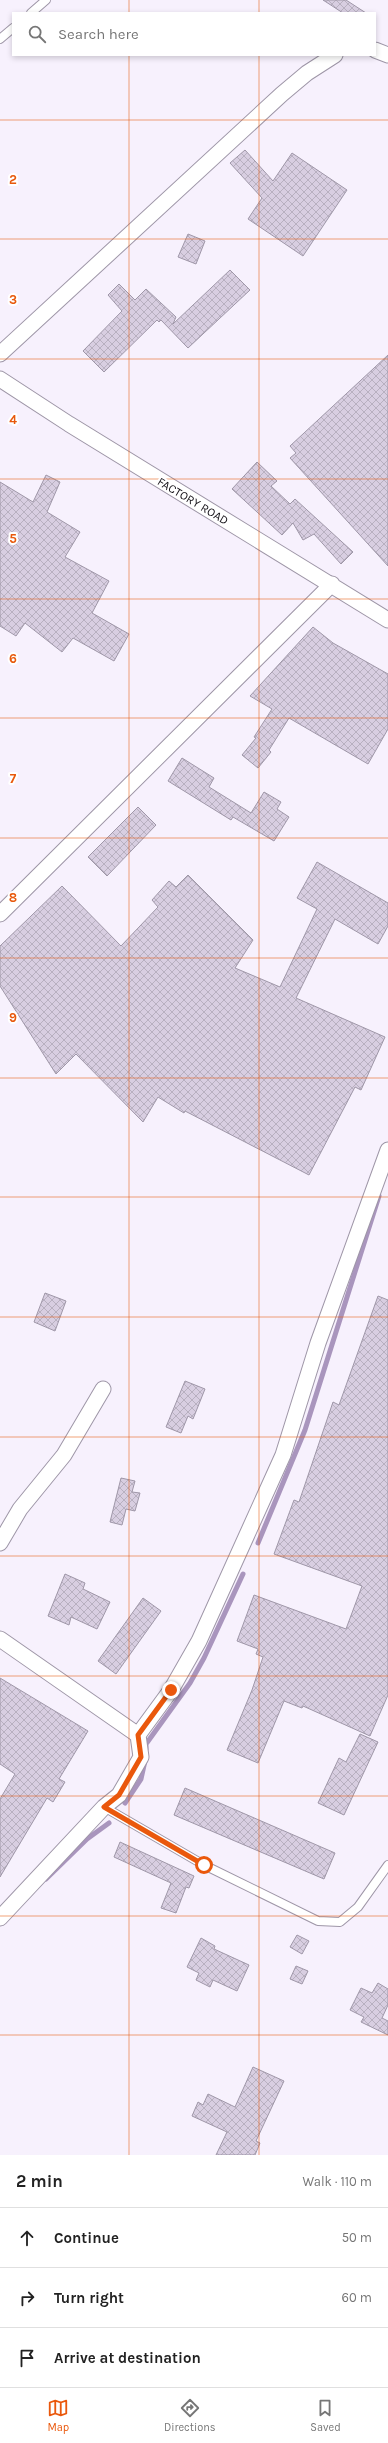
<!DOCTYPE html>
<html lang="en">
<head>
<meta charset="utf-8">
<style>
  :root { --surface:#fff; --page:#f6f6f6; --text:#222; --muted:#767676; --line:#e0e0e0; --accent:#ea580c }
  body { margin:0; font-family:Karla,sans-serif; background:var(--page); color:var(--text) }
  .stop { position:absolute; width:12px; height:12px; margin:-9px; border:3px solid #ea580c; border-radius:50%; background:#fff }
  .stop.end { background:#ea580c; border-color:#fff; box-shadow:0 1px 4px #0008 }
  .list { margin:0; padding:0; list-style:none }
  h2 { display:flex; justify-content:space-between; align-items:center; height:52px; margin:0; padding:0 16px; font-size:17px }
  h2 small { font-size:13px; font-weight:400; color:var(--muted) }
  .list li { display:grid; grid-template-columns:26px 1fr auto; gap:12px; align-items:center; box-sizing:border-box; height:60px; padding:0 16px; border-top:1px solid var(--line) }
  .list b { display:block; font-size:15px; white-space:nowrap }
  .list em { font-size:13px; font-style:normal; color:var(--muted) }
  .icon { flex:none; width:22px; height:22px; fill:none; stroke:currentColor; stroke-width:2; stroke-linecap:round; stroke-linejoin:round }
  .map { position:relative; flex:none; width:388px; height:2155px; overflow:hidden }
  .search { position:absolute; background:var(--surface); box-shadow:0 2px 6px #0003; left:12px; right:12px; top:12px; height:44px; display:flex; align-items:center; gap:10px; box-sizing:border-box; padding:0 14px; border-radius:0px; color:var(--muted); font-size:15px }
  .sheet { height:232px; background:var(--surface) }
  nav { display:flex; justify-content:space-around; align-items:center; box-sizing:border-box; height:56px; border-top:1px solid var(--line); background:var(--surface); font-size:11px; color:var(--muted) }
  nav a { display:grid; justify-items:center; gap:2px }
  nav .on { color:var(--accent) }
  .map>svg:first-child { display:block }
  .lines { fill:none; stroke-linecap:round; stroke-linejoin:round }
  .stream { stroke:#a995bd; stroke-width:5 }
  .building { fill:url(#building-cross-hatch); stroke:#9f97a8 }
  .lane-casing { stroke:#9e96a7; stroke-width:10 }
  .street-casing { stroke:#9e96a7; stroke-width:17 }
  .lane { stroke:#fff; stroke-width:8 }
  .street { stroke:#fff; stroke-width:15 }
  .route { stroke:#ea580c; stroke-width:5 }
  .grid { fill:none; stroke:#e8590c; stroke-width:1; stroke-opacity:0.55 }
  .labels { text-anchor:middle; dominant-baseline:central; stroke-width:4; stroke-linejoin:round; paint-order:stroke }
  .street-label { font-size:12px; fill:#110e14; stroke:#fff }
  .grid-label { font-size:13px; text-anchor:middle; font-weight:bold; fill:#e8590c; stroke:#fff; stroke-width:4; stroke-linejoin:round; paint-order:stroke }
</style>
</head>
<body>
<div class="map">
<svg width="388" height="2155" viewBox="0 0 388 2155">
  <defs>
    <pattern id="building-cross-hatch" width="8" height="8" patternUnits="userSpaceOnUse"><rect width="8" height="8" fill="#d8cee1"/><path d="M0 0l8 8M0 8l8-8" fill="none" stroke="#b8b0c0"/></pattern>
  </defs>
  <rect width="100%" height="100%" fill="#f7f1fd"/>
  <g class="lines">
    <path class="stream" d="M 258,1543 L 305,1430 L 379,1196
      M 146,1749 L 146,1744 L 190,1683 L 204,1658 L 243,1574
      M 125,1803 L 141,1779 L 145,1761
      M 46,1879 L 87,1839 L 109,1823"/>
  </g>
  <path class="building" d="M 323,0 L 346,0 L 366,13 L 343,13 Z
    M 245,150 L 273,181 L 292,153 L 347,190 L 303,256 L 248,219 L 262,198 L 230,163 Z
    M 188,234 L 205,241 L 196,264 L 178,257 Z
    M 230,270 L 250,290 L 188,348 L 161,320 L 159,322 L 157,320 L 104,372 L 83,351 L 122,311 L 108,295 L 119,284 L 135,300 L 146,289 L 176,317 L 173,324 Z
    M 388,355 L 388,566 L 290,458 L 296,453 L 290,446 Z
    M 257,462 L 277,481 L 271,486 L 290,504 L 295,499 L 353,552 L 341,564 L 314,534 L 303,540 L 293,523 L 282,535 L 232,489 Z
    M 46,475 L 60,482 L 47,512 L 80,532 L 65,557 L 109,581 L 92,613 L 129,634 L 114,661 L 73,638 L 62,652 L 25,623 L 16,636 L 0,626 L 0,482 L 33,502 Z
    M 313,627 L 333,643 L 388,674 L 388,729 L 368,764 L 289,718 L 269,750 L 271,752 L 258,768 L 242,755 L 256,738 L 254,737 L 272,709 L 250,696 Z
    M 182,758 L 214,778 L 209,787 L 251,813 L 264,792 L 281,802 L 277,809 L 289,817 L 274,841 L 233,817 L 231,820 L 168,781 Z
    M 138,807 L 156,825 L 107,876 L 88,857 Z
    M 317,862 L 388,903 L 388,926 L 378,944 L 335,919 L 296,998 L 385,1037 L 361,1090 L 355,1087 L 309,1175 L 185,1111 L 184,1113 L 158,1097 L 143,1122 L 76,1054 L 56,1074 L 0,986 L 0,946 L 62,886 L 121,946 L 158,907 L 152,900 L 169,881 L 176,887 L 188,875 L 253,940 L 235,968 L 280,987 L 317,909 L 297,898 Z
    M 45,1293 L 66,1301 L 55,1331 L 34,1322 Z
    M 378,1296 L 388,1300 L 388,1695 L 370,1736 L 303,1706 L 302,1708 L 284,1701 L 258,1763 L 227,1750 L 252,1690 L 263,1657 L 256,1654 L 258,1649 L 237,1641 L 254,1595 L 346,1629 L 362,1586 L 274,1554 L 294,1500 L 299,1502 L 333,1402 L 339,1405 Z
    M 185,1381 L 205,1389 L 193,1419 L 188,1416 L 181,1433 L 166,1427 Z
    M 121,1478 L 135,1481 L 132,1492 L 140,1493 L 135,1511 L 126,1509 L 122,1525 L 110,1522 Z
    M 65,1574 L 85,1583 L 83,1589 L 110,1602 L 97,1629 L 71,1617 L 69,1625 L 48,1616 Z
    M 143,1598 L 161,1611 L 116,1674 L 98,1661 Z
    M 0,1678 L 88,1731 L 59,1779 L 65,1782 L 53,1802 L 47,1798 L 0,1877 L 0,1799 L 15,1774 L 0,1764 Z
    M 360,1734 L 378,1742 L 344,1815 L 318,1803 L 339,1758 L 346,1762 Z
    M 185,1788 L 335,1853 L 324,1879 L 174,1815 Z
    M 120,1842 L 194,1876 L 189,1888 L 186,1887 L 176,1913 L 161,1908 L 171,1883 L 114,1857 Z
    M 297,1935 L 309,1941 L 302,1954 L 290,1947 Z
    M 201,1938 L 215,1946 L 214,1949 L 249,1965 L 237,1991 L 213,1980 L 210,1987 L 196,1980 L 199,1973 L 187,1967 Z
    M 296,1966 L 308,1971 L 302,1984 L 290,1979 Z
    M 378,1983 L 388,1989 L 388,2005 L 382,2018 L 388,2021 L 388,2035 L 361,2022 L 364,2017 L 350,2010 L 361,1988 L 372,1993 Z
    M 253,2067 L 284,2081 L 256,2141 L 260,2143 L 255,2155 L 216,2155 L 227,2132 L 192,2116 L 198,2102 L 203,2105 L 208,2094 L 235,2107 Z"/>
  <g class="lines">
    <defs>
      <path id="lane" d="M 31,13 L 46,0
        M 0,39 L 13,28
        M 104,1807 L 204,1865 L 318,1921 L 340,1922 L 358,1907 L 388,1865"/>
      <path id="street" d="M 375,50 L 388,55
        M 0,354 L 282,94 L 307,73 L 335,55
        M 0,379 L 69,424 L 388,620
        M 0,914 L 332,584
        M 0,1543 L 20,1509 L 64,1455 L 103,1389
        M 0,1639 L 138,1735
        M 0,1918 L 104,1807 L 119,1795 L 141,1757 L 138,1735 L 171,1690 L 199,1641 L 283,1455 L 318,1343 L 388,1150"/>
    </defs>
    <use href="#lane" class="lane-casing"/>
    <use href="#street" class="street-casing"/>
    <use href="#lane" class="lane"/>
    <use href="#street" class="street"/>
  </g>
  <g class="lines">
    <path class="route" d="M 171,1690 L 138,1735 L 141,1757 L 119,1795 L 104,1807 L 204,1865"/>
  </g>
  <path class="grid" d="M 129,0 L 129,13M 259,0 L 259,13M 129,55 L 129,2155M 259,55 L 259,2155M 0,120 L 388,120M 0,239 L 388,239M 0,359 L 388,359M 0,479 L 388,479M 0,599 L 388,599M 0,718 L 388,718M 0,838 L 388,838M 0,958 L 388,958M 0,1078 L 388,1078M 0,1197 L 388,1197M 0,1317 L 388,1317M 0,1437 L 388,1437M 0,1556 L 388,1556M 0,1676 L 388,1676M 0,1796 L 388,1796M 0,1916 L 388,1916M 0,2035 L 388,2035"/>
  <g class="labels">
    <g class="street-label">
      <text transform="translate(193 501) rotate(31)">FACTORY ROAD</text>
    </g>
  </g>
  <g class="grid-label">
    <text x="13" y="184">2</text>
    <text x="13" y="304">3</text>
    <text x="13" y="424">4</text>
    <text x="13" y="543">5</text>
    <text x="13" y="663">6</text>
    <text x="13" y="783">7</text>
    <text x="13" y="902">8</text>
    <text x="13" y="1022">9</text>
  </g>
</svg>
<div class="stop" style="left:204px;top:1865px"></div>
<div class="stop end" style="left:171px;top:1690px"></div>
<div class="search"><svg class="icon" aria-label="search" viewBox="0 0 24 24"><circle cx="10" cy="10" r="6"/><path d="M15 15l6 6"/></svg>Search here</div>
</div>
<section class="sheet">
<h2>2 min<small>Walk · 110 m</small></h2>
<ul class="list">
<li><svg class="icon" aria-label="ahead" viewBox="0 0 24 24"><path d="M12 20V5M6 11l6-6 6 6"/></svg><div><b>Continue</b></div><em>50 m</em></li>
<li><svg class="icon" aria-label="right" viewBox="0 0 24 24"><path d="M7 20v-9h11M14 6l5 5-5 5"/></svg><div><b>Turn right</b></div><em>60 m</em></li>
<li><svg class="icon" aria-label="arrive" viewBox="0 0 24 24"><path d="M6 21V4h12l-3 4 3 4H6"/></svg><div><b>Arrive at destination</b></div></li>
</ul>
</section>
<nav>
<a class="on"><svg class="icon" aria-label="map" viewBox="0 0 24 24"><path d="M3 6l6-2 6 2 6-2v14l-6 2-6-2-6 2zM9 4v14M15 6v14"/></svg>Map</a>
<a><svg class="icon" aria-label="directions" viewBox="0 0 24 24"><path d="M12 3l9 9-9 9-9-9zM9 14v-3h6M13 9l2 2-2 2"/></svg>Directions</a>
<a><svg class="icon" aria-label="saved" viewBox="0 0 24 24"><path d="M7 4h10v16l-5-4-5 4z"/></svg>Saved</a>
</nav>
</body>
</html>
